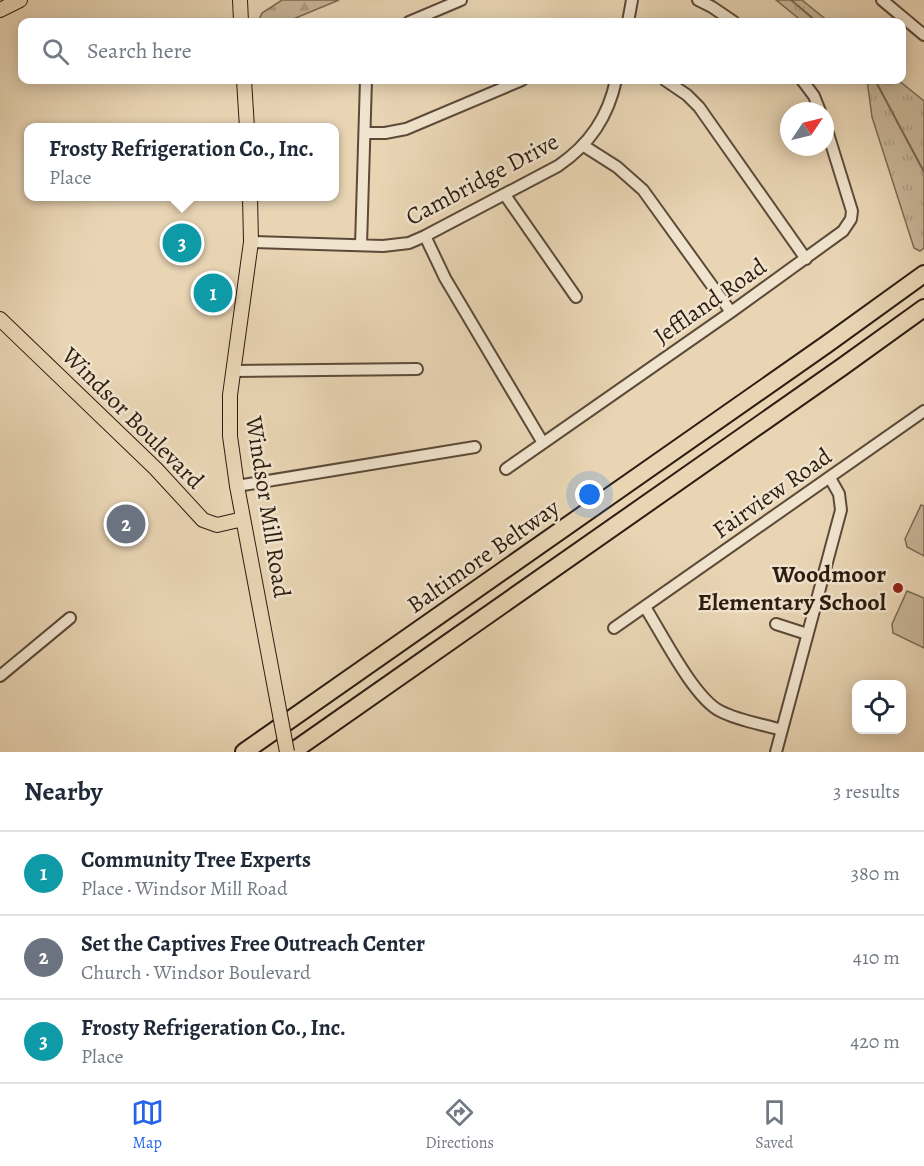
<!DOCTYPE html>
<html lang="en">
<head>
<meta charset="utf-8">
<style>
  :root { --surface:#fff; --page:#f6f6f7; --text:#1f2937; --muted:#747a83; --line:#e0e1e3; --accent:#2563eb }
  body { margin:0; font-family:Alegreya,serif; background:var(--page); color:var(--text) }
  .controls { position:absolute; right:18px; bottom:18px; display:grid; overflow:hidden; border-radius:12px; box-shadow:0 3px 15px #0003 }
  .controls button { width:54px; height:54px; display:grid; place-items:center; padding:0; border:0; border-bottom:2px solid var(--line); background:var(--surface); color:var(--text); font:30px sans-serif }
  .compass { position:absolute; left:780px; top:102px; width:54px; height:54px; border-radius:50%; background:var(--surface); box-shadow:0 3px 15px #0003; rotate:55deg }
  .you { position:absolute; left:590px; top:495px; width:21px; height:21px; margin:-15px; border:4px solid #fff; border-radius:50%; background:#1a73e8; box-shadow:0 0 0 9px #1a73e833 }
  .badge { display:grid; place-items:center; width:39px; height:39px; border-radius:50%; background:var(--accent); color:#fff; font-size:20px; font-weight:700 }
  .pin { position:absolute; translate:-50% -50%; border:3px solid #fff; box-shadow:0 2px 6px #0006 }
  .popup { position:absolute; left:24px; top:123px; width:315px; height:78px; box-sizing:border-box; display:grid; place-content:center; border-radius:12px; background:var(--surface); filter:drop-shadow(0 2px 4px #0005); font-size:20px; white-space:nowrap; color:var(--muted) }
  .popup b { font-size:22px; color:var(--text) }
  .popup::after { content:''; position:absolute; left:50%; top:100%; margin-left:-12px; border:12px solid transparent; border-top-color:var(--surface) }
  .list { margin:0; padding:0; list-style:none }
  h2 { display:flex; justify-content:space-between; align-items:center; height:78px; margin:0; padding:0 24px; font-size:26px }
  h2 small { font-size:20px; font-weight:400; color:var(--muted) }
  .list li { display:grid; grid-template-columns:39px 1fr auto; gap:18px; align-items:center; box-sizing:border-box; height:84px; padding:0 24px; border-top:2px solid var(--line) }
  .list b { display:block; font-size:22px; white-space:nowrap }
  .list p { margin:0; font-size:20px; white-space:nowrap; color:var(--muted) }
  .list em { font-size:20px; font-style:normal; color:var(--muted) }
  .icon { flex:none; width:33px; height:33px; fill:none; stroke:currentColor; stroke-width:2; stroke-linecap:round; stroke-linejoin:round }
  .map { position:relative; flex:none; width:924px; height:752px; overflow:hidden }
  .search { position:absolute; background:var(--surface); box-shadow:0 3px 15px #0003; left:18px; right:18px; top:18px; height:66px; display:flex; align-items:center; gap:15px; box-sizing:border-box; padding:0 21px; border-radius:12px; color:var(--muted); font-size:22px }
  .sheet { height:330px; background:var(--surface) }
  nav { display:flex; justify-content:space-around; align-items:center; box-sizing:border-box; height:84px; border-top:2px solid var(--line); background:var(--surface); font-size:16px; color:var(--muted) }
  nav a { display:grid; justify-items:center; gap:3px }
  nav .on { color:var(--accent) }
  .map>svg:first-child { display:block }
  .grass { fill:url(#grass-tufts); stroke:#7b6954; stroke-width:1.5 }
  .forest { fill:url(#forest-firs); stroke:#7b6954; stroke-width:1.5 }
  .pitch { fill:#c9b698; stroke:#7b6954; stroke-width:1.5 }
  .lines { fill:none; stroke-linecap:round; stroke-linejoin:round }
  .stream { stroke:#776551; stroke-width:2 }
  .minor-casing { stroke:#5c4a39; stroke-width:14 }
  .major-casing { stroke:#2d1c10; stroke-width:16 }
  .highway-casing { stroke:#2d1c10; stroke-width:20 }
  .minor { stroke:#f1e4ce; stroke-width:10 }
  .major { stroke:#e9d5b4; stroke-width:14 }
  .highway { stroke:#e9d5b4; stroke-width:16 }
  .major-bridge-casing { stroke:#2d1c10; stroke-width:16; stroke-linecap:butt }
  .major-bridge { stroke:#e9d5b4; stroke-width:14 }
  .poi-dot { fill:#8f2418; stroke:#f1e4ce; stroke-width:2 }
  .labels { text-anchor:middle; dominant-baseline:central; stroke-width:5; stroke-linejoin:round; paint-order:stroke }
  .street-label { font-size:24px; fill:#2d1c10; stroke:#f1e4ce }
  .poi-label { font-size:24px; font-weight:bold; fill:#2d1c10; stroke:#f1e4ce; text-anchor:end }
</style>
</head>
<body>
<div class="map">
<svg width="924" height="752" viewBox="0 0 924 752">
  <defs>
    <pattern id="grass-tufts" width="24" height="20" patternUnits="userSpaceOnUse" patternTransform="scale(1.5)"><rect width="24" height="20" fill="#c9b698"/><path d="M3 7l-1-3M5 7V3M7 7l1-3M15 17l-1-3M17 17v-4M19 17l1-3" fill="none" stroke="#ad9c82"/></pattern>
    <pattern id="forest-firs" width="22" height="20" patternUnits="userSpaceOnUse" patternTransform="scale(1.5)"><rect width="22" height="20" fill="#c9b698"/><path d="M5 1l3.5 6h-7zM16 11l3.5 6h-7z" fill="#ad9c82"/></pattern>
  </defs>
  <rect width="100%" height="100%" fill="#e9d5b4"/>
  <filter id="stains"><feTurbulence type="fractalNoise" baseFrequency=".00333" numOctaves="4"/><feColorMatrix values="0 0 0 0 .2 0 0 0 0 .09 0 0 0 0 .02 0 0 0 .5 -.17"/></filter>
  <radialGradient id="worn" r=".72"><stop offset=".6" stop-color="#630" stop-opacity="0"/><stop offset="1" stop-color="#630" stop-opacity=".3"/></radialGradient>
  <path class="grass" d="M 776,0 L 802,0 L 829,22 L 803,22 Z
    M 867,80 L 898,80 L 924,101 L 924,248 L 920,251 L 914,248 L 872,117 Z"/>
  <path class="forest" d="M 282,0 L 339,0 L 286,22 L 258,22 L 262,13 Z"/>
  <path class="pitch" d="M 921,505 L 924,506 L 924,556 L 907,547 L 905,539 Z
    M 907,591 L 924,598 L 924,648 L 893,633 L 892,624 Z"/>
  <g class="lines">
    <path class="stream" d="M 791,0 L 817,22
      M 875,80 L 924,172"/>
    <defs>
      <path id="minor" d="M 698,0 L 712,7 L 734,22
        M 882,0 L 924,35
        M 409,22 L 461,0
        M 628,22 L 632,0
        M 665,80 L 687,95 L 699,107 L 806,259
        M 802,80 L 814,96 L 820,111
        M 365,133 L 385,133 L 406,129 L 522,80
        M 584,146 L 617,167 L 643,190 L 731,312
        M 505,195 L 576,297
        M 425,236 L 445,278 L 543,443
        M 251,242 L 383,246 L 409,243 L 425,236 L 558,166 C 590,144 608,117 616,80
        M 361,245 L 366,80
        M 234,371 L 417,369
        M 506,469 L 731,312 L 843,231 L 851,219 L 852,211 L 825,124
        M 237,486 L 475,447
        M 645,607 C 662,634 694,698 720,711 C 739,721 762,724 782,730
        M 776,624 L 807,634
        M 614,628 L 924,411
        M 0,676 L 70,618
        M 776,752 L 841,510 L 839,494 L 830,478"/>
      <path id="major" d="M 240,0 L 241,22
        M 0,10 L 20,0
        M 244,80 L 247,128
        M 250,196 L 251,242 L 230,395 L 230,436 L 237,486 L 277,699
        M 0,319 L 156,469 L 203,520 L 217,525 L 243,519"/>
      <path id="highway" d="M 244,752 L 827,344 L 924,274
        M 292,752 L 842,367 L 924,308"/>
    </defs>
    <use href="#minor" class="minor-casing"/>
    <use href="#major" class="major-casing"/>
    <use href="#highway" class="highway-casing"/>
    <use href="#minor" class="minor"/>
    <use href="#major" class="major"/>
    <use href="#highway" class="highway"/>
    <defs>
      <path id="major-bridge" d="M 277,699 L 287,752"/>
    </defs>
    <use href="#major-bridge" class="major-bridge-casing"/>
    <use href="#major-bridge" class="major-bridge"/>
  </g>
  <circle class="poi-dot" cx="898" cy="588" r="6"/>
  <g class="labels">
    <g class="street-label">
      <text transform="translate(482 179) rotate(-28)">Cambridge Drive</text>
      <text transform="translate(710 301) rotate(-35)">Jeffland Road</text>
      <text transform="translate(133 418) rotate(45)">Windsor Boulevard</text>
      <text transform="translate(772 493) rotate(-35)">Fairview Road</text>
      <text transform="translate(268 507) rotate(81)">Windsor Mill Road</text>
      <text transform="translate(483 556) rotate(-35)">Baltimore Beltway</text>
    </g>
    <g class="poi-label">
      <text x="886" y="574">Woodmoor<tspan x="886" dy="28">Elementary School</tspan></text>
    </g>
  </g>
  <rect width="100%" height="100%" filter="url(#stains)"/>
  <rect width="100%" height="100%" fill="url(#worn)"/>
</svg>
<div class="controls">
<button><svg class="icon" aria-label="locate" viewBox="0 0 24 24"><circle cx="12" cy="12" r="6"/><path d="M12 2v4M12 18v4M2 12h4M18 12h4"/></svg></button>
</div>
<svg class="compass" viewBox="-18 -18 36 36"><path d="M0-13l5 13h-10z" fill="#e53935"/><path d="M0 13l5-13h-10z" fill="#747a83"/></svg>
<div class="you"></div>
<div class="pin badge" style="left:213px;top:293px;background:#0f9aa8">1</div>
<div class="pin badge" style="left:126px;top:524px;background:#6b7280">2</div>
<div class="pin badge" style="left:182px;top:243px;background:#0f9aa8">3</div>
<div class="popup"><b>Frosty Refrigeration Co., Inc.</b>Place</div>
<div class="search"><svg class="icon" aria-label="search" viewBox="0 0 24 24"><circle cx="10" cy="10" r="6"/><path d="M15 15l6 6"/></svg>Search here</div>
</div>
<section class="sheet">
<h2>Nearby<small>3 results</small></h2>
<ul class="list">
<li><span class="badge" style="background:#0f9aa8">1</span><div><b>Community Tree Experts</b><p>Place · Windsor Mill Road</p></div><em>380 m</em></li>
<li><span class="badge" style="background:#6b7280">2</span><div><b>Set the Captives Free Outreach Center</b><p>Church · Windsor Boulevard</p></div><em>410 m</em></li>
<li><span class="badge" style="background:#0f9aa8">3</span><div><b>Frosty Refrigeration Co., Inc.</b><p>Place</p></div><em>420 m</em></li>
</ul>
</section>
<nav>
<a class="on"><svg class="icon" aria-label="map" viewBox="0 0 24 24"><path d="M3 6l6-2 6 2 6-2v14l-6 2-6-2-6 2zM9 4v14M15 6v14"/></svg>Map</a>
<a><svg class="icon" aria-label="directions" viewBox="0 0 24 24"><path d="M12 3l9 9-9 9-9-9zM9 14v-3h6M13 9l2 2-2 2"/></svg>Directions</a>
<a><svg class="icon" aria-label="saved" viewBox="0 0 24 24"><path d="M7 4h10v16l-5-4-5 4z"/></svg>Saved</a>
</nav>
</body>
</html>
